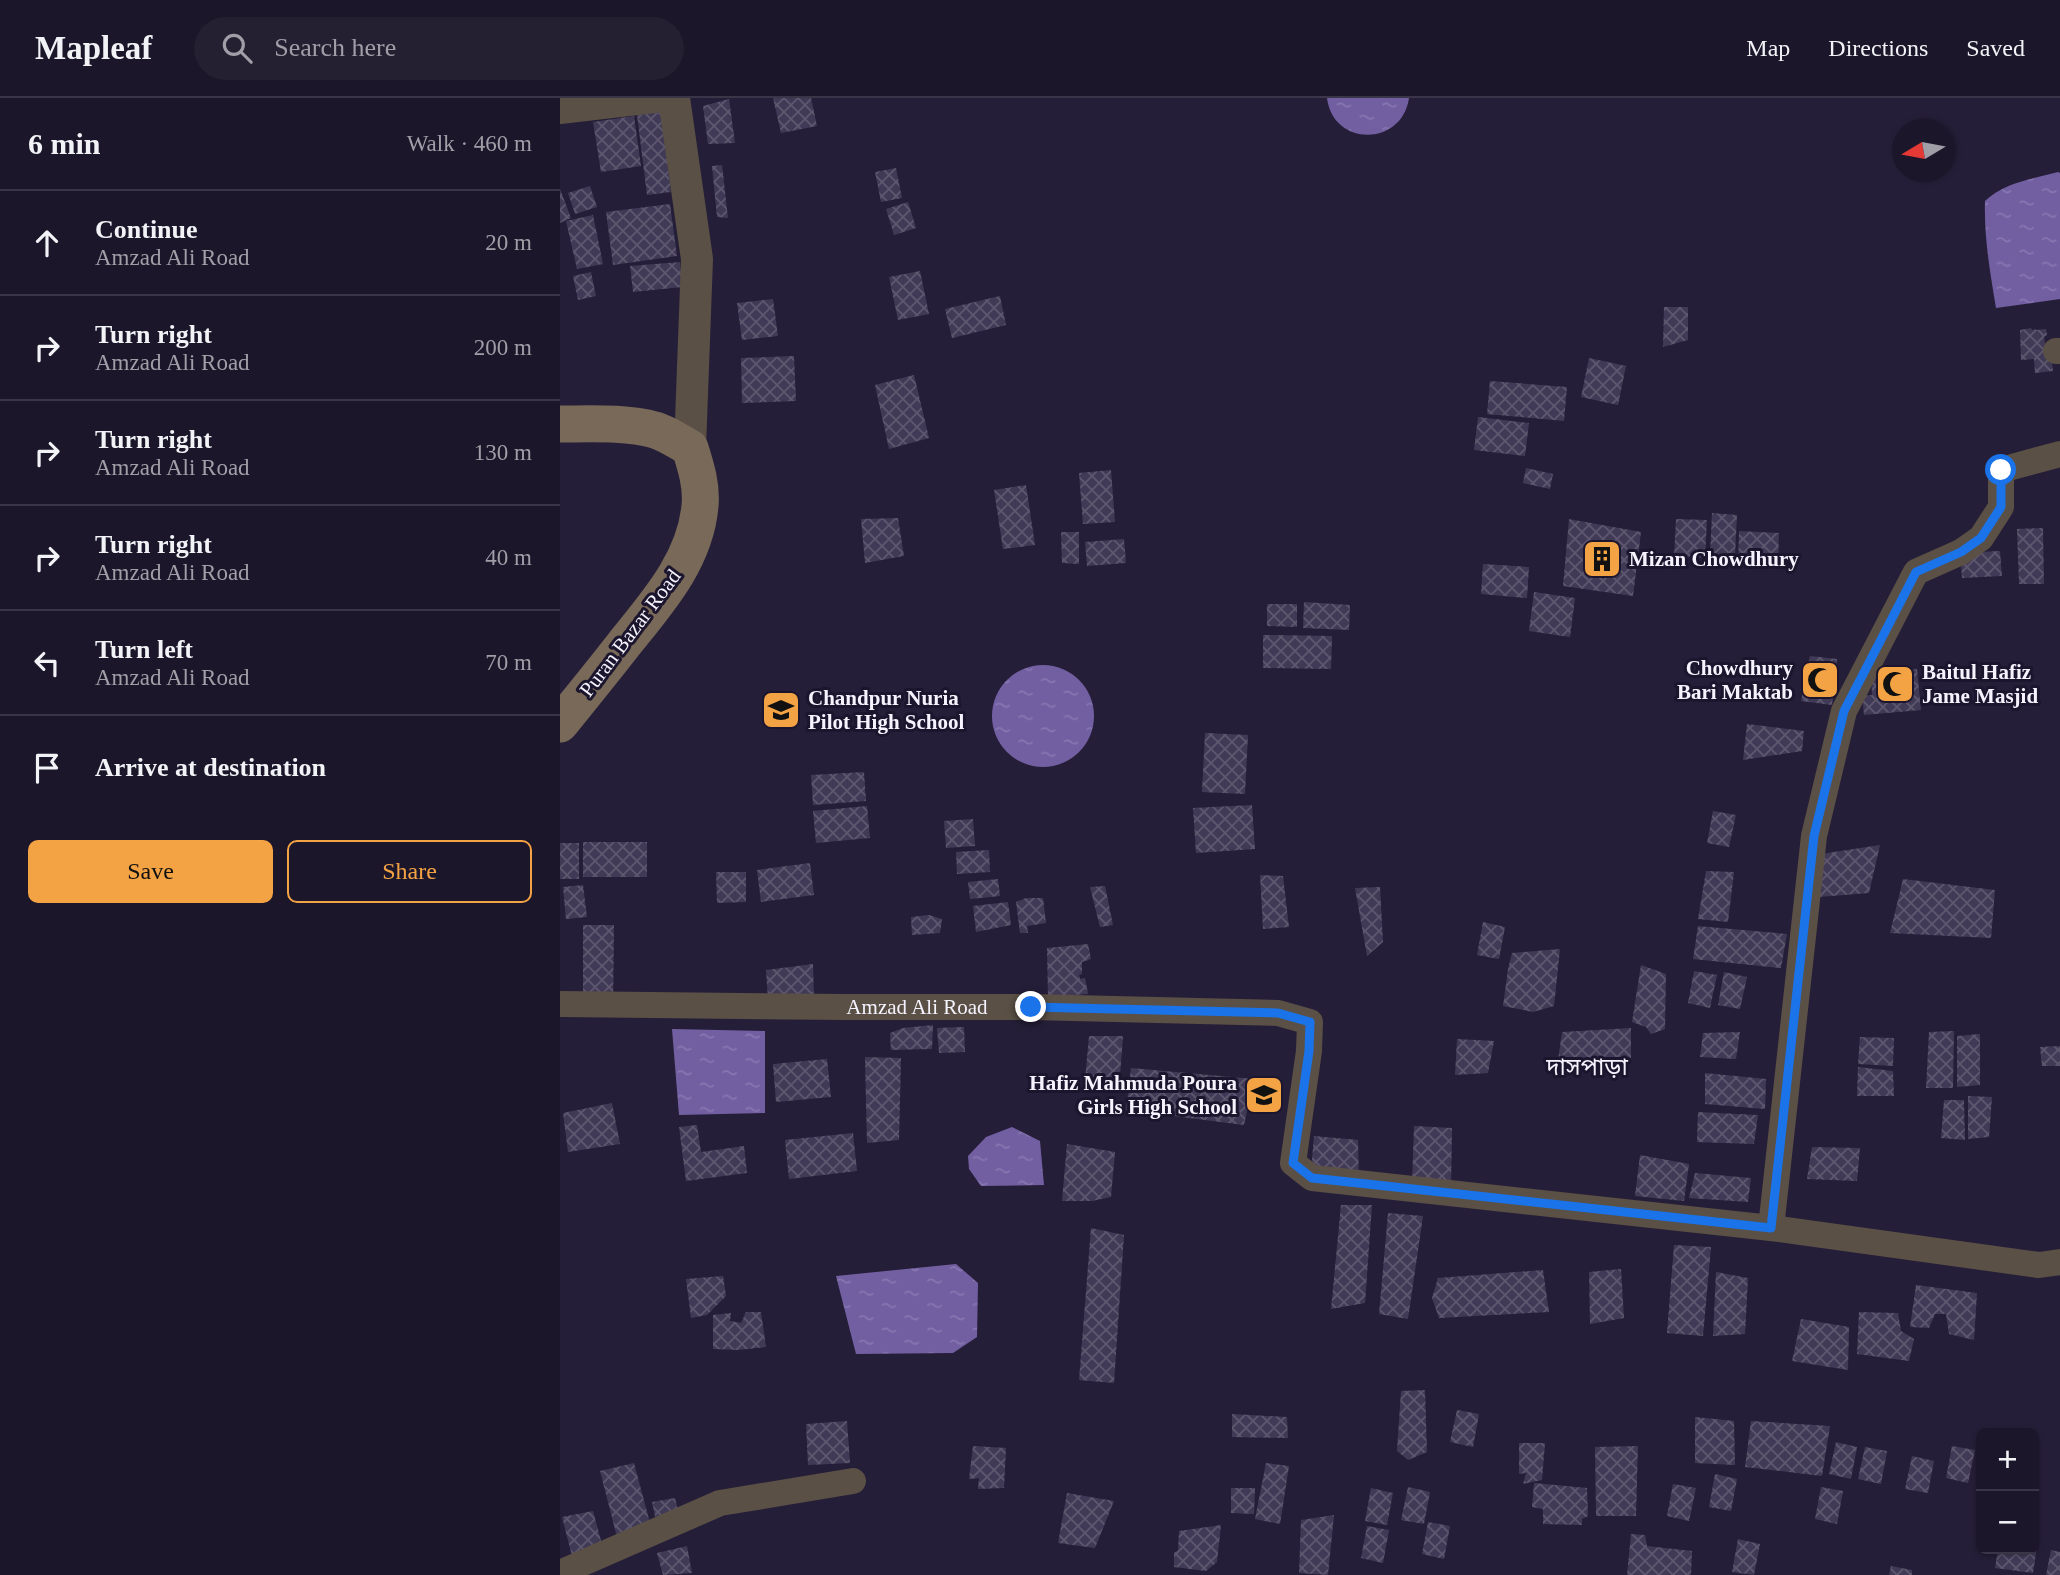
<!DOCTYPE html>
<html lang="en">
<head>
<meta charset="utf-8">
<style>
  :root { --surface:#1c162a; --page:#251f32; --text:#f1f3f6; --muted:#a09fa8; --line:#3a3547; --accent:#f4a344 }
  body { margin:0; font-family:"Times New Roman","Noto Sans Bengali",serif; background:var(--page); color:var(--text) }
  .controls { position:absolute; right:21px; bottom:21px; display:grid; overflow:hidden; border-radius:10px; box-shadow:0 2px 5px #0004 }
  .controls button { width:63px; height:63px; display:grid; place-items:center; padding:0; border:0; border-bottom:2px solid var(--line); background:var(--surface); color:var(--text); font:35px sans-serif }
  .compass { position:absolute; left:1332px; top:21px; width:63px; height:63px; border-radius:50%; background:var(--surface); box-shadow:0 2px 5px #0004; rotate:260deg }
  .stop { position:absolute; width:21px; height:21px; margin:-16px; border:5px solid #1a73e8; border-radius:50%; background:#fff }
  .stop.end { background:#1a73e8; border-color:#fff; box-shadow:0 2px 7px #0008 }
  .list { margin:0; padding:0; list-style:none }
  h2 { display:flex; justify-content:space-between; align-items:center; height:91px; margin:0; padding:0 28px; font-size:30px }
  h2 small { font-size:23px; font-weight:400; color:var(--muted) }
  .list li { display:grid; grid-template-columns:46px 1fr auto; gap:21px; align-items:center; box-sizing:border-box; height:105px; padding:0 28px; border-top:2px solid var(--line) }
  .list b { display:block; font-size:26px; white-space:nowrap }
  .list p { margin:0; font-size:23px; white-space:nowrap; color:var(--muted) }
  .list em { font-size:23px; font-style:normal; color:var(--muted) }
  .actions { display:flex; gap:14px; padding:21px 28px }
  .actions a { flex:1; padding:16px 0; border:2px solid var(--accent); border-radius:10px; text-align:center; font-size:24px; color:var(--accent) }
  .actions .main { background:var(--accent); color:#111 }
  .icon { flex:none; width:38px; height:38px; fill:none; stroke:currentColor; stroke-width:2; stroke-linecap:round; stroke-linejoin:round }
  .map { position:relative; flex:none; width:1500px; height:1477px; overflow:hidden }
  header { display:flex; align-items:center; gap:42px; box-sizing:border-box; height:98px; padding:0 35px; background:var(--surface); border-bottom:2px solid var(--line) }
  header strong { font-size:33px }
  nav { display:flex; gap:38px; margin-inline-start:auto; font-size:24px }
  .search { width:490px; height:63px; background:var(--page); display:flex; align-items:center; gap:18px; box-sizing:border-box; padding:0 24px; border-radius:38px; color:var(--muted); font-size:26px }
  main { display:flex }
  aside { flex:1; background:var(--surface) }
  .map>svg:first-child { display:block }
  .water { fill:url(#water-ripples) }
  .building { fill:url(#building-cross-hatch) }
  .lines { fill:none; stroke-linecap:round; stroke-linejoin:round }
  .minor { stroke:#5a5045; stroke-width:26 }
  .tertiary { stroke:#5a5045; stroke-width:32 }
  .secondary { stroke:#796958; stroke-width:37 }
  .route { stroke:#1a73e8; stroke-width:9 }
  .labels { text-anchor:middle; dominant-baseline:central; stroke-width:6; stroke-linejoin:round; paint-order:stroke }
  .poi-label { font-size:21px; font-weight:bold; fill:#f5f3fd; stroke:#1c152e; text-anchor:start }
  .street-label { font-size:21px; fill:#f5f3fd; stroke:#1c152e }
  .quarter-label { font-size:24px; fill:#f5f3fd; stroke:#1c152e }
</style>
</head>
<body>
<header>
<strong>Mapleaf</strong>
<div class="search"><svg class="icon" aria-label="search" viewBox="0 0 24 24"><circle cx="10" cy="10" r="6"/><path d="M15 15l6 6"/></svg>Search here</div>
<nav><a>Map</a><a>Directions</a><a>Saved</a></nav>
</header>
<main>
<aside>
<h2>6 min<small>Walk · 460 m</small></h2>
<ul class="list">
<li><svg class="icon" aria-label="ahead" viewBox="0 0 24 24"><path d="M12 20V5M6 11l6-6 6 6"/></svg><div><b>Continue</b><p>Amzad Ali Road</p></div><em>20 m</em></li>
<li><svg class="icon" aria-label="right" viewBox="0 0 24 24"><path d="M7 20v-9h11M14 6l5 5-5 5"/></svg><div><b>Turn right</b><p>Amzad Ali Road</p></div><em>200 m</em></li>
<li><svg class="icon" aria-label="right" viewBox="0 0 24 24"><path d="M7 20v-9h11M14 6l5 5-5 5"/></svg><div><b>Turn right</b><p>Amzad Ali Road</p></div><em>130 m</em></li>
<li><svg class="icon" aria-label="right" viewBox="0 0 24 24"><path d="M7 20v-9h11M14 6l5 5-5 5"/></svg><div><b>Turn right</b><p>Amzad Ali Road</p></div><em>40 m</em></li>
<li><svg class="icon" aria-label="left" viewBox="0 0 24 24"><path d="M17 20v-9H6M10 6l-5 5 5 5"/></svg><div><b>Turn left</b><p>Amzad Ali Road</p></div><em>70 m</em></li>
<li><svg class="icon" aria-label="arrive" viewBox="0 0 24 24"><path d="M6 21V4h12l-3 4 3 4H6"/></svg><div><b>Arrive at destination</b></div></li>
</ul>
<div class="actions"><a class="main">Save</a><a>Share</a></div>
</aside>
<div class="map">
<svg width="1500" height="1477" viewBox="0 0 1500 1477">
  <defs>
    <pattern id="water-ripples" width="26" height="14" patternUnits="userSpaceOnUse" patternTransform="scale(1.75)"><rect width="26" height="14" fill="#725fa2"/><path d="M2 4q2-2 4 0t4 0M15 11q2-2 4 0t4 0" fill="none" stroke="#8776b0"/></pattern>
    <pattern id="building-cross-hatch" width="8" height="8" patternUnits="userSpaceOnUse" patternTransform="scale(1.75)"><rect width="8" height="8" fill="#413a56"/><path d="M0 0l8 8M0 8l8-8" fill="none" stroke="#5d576f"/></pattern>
  </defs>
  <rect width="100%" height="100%" fill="#251e38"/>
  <path class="water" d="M 767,0 L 849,0 C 842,49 773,49 767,0 Z
    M 1498,74 L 1500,75 L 1500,201 L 1436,210 C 1430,174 1424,140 1425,103 C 1445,84 1472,81 1498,74 Z
    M432 618a51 51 0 1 1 102 0a51 51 0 1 1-102 0Z
    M 112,931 L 205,933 L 205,1015 L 119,1017 Z
    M 452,1029 L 480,1043 L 484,1087 L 421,1088 L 409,1071 L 408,1058 L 426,1039 Z
    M 396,1166 L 418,1185 L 417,1239 L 393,1255 L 296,1256 L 276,1178 Z"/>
  <path class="building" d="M 213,0 L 251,0 L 257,28 L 221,35 Z
    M 169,1 L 175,45 L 148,46 L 143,8 Z
    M 101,14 L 111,94 L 87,97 L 77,17 Z
    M 74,18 L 81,68 L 41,74 L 33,24 Z
    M 162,67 L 168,120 L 157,119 L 152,68 Z
    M 336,70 L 342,100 L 321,104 L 315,74 Z
    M 30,88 L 37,109 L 15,116 L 8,95 Z
    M 0,91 L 11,120 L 0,125 Z
    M 348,104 L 356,130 L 334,137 L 326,111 Z
    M 110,106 L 117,158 L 53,167 L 46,114 Z
    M 33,117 L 43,166 L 17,171 L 6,123 Z
    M 120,164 L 122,189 L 73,194 L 70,168 Z
    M 360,173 L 369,216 L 338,222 L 329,179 Z
    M 31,174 L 36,198 L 18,202 L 13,178 Z
    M 440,198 L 446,227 L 392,240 L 385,211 Z
    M 213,201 L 218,238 L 182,242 L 177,205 Z
    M 1104,209 L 1128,209 L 1128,242 L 1103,249 Z
    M 1471,230 L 1472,232 L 1476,231 L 1476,232 L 1486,231 L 1487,237 L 1484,239 L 1487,257 L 1491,257 L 1493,273 L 1475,275 L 1474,261 L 1461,262 L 1460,232 Z
    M 234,258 L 236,303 L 182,305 L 181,260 Z
    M 1029,260 L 1066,268 L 1058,307 L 1021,299 Z
    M 354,277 L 369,340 L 329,351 L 315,287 Z
    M 930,283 L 1007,289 L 1004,323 L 927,316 Z
    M 918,319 L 969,325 L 965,358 L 914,352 Z
    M 966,370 L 993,376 L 990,391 L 963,385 Z
    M 551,372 L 555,424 L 523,426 L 519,375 Z
    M 466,387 L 475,447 L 443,451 L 434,392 Z
    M 1152,415 L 1177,417 L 1175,459 L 1150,458 Z
    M 338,420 L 344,458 L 305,465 L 301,421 Z
    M 1009,421 L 1081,434 L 1073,498 L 1003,488 Z
    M 1116,421 L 1147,422 L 1145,460 L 1114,458 Z
    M 1483,430 L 1484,486 L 1459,486 L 1457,431 Z
    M 1179,433 L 1219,435 L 1218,469 L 1178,468 Z
    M 501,434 L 519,434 L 519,466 L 502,465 Z
    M 564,441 L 566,465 L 527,468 L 525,444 Z
    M 1440,453 L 1442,478 L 1402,480 L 1400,455 Z
    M 923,466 L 969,469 L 967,500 L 921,496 Z
    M 974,494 L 1015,500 L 1010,539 L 969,533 Z
    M 744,504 L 790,507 L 789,532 L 743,530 Z
    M 707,506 L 737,506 L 737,529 L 707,528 Z
    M 703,537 L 772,538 L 771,571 L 703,570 Z
    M 1250,558 L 1277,561 L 1272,607 L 1241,603 Z
    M 1357,571 L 1361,612 L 1304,617 L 1302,598 L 1312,597 L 1311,575 Z
    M 1187,626 L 1244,633 L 1242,653 L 1183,662 Z
    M 645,635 L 688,637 L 685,696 L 642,694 Z
    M 304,674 L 306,703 L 253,707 L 251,677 Z
    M 692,707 L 695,751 L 636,755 L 633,710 Z
    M 307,708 L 310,740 L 256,745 L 253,713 Z
    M 1153,713 L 1176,717 L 1169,749 L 1147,745 Z
    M 413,721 L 415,748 L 386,750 L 384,723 Z
    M 23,744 L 87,744 L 87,779 L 23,779 Z
    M 0,745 L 19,745 L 19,781 L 0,781 Z
    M 1320,747 L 1309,795 L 1259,799 L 1261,756 Z
    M 429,752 L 430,774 L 397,776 L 396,754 Z
    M 250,765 L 254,797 L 201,804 L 197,772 Z
    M 1146,773 L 1174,774 L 1168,824 L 1138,821 Z
    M 156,774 L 186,774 L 186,804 L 157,805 Z
    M 700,777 L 723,778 L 729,829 L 703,831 Z
    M 438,781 L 440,798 L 410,801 L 408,784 Z
    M 1343,781 L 1435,792 L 1431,840 L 1330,835 Z
    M 23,787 L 27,819 L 6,821 L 3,789 Z
    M 545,788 L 553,827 L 540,829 L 530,789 Z
    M 820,789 L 823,844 L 807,858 L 795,790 Z
    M 466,800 L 483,800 L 486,825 L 467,828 L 468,835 L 460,835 L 456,804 Z
    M 448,804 L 451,827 L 416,834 L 413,808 Z
    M 369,817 L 382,821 L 380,835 L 352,837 L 351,819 Z
    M 923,824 L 945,829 L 939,861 L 917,857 Z
    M 23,827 L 54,827 L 53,909 L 23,909 Z
    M 1138,828 L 1227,836 L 1221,870 L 1133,861 Z
    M 528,846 L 531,861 L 522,864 L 522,876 L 519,877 L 520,881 L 525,880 L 528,896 L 488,899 L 487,850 Z
    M 1000,851 L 994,908 L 973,914 L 943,908 L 948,871 L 952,855 Z
    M 253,866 L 254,902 L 208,902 L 206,872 Z
    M 1081,867 L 1106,876 L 1105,931 L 1091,936 L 1086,929 L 1072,924 Z
    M 1134,873 L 1157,877 L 1150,910 L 1128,905 Z
    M 1164,874 L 1187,879 L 1180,911 L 1158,907 Z
    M 373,927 L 372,951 L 331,952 L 330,935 L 343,930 Z
    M 404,929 L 405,954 L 379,955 L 377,930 Z
    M 1071,930 L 1071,961 L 998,962 L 1002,934 Z
    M 1394,933 L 1393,990 L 1366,990 L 1369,934 Z
    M 1180,934 L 1176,961 L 1140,959 L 1143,935 Z
    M 1420,936 L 1420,987 L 1397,989 L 1397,938 Z
    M 529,938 L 563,938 L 559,991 L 524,993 Z
    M 1300,939 L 1334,940 L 1333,968 L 1298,966 Z
    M 897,941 L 934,943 L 928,975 L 895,977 Z
    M 1500,948 L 1500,968 L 1482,968 L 1480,949 Z
    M 305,959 L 341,960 L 339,1042 L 307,1045 Z
    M 267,961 L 271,999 L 216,1004 L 213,966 Z
    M 1298,969 L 1333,973 L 1334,998 L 1297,998 Z
    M 571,970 L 694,981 L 684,1027 L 566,1012 Z
    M 1145,975 L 1206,981 L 1205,1011 L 1145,1006 Z
    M 1408,998 L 1432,999 L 1429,1039 L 1408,1041 Z
    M 1384,1002 L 1404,1002 L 1405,1042 L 1381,1040 Z
    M 52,1005 L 60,1046 L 8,1054 L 3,1015 Z
    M 1138,1014 L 1198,1017 L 1194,1046 L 1137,1044 Z
    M 137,1027 L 141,1054 L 184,1048 L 187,1075 L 126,1083 L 119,1029 Z
    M 854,1028 L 892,1030 L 891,1091 L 852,1086 Z
    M 293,1035 L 297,1073 L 229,1081 L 225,1042 Z
    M 754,1038 L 798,1042 L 799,1081 L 751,1073 Z
    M 507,1046 L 555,1054 L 551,1099 L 532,1103 L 502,1103 Z
    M 1252,1049 L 1300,1050 L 1297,1083 L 1247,1081 Z
    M 1080,1057 L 1129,1066 L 1124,1103 L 1075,1098 Z
    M 1135,1075 L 1191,1080 L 1188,1104 L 1129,1100 Z
    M 781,1107 L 812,1107 L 805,1205 L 771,1211 Z
    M 828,1115 L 863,1118 L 848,1221 L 819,1216 Z
    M 531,1130 L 564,1137 L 554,1285 L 519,1282 Z
    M 1114,1147 L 1151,1149 L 1143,1238 L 1107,1235 Z
    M 1061,1171 L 1064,1220 L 1030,1226 L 1029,1174 Z
    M 983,1172 L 989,1214 L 879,1220 L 872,1200 L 878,1180 Z
    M 1156,1174 L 1188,1180 L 1185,1236 L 1153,1238 Z
    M 163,1178 L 166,1198 L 147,1217 L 131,1220 L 126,1181 Z
    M 1356,1187 L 1417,1195 L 1414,1242 L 1389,1236 L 1386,1216 L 1375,1216 L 1369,1230 L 1350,1229 Z
    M 186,1214 L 201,1214 L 206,1249 L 178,1252 L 153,1251 L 153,1217 L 171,1215 L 170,1223 L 181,1225 Z
    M 1299,1214 L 1338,1215 L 1341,1233 L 1354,1241 L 1349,1263 L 1297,1256 Z
    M 1241,1221 L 1289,1229 L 1288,1272 L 1232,1263 Z
    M 865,1292 L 867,1354 L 848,1362 L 837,1353 L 841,1293 Z
    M 897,1312 L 919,1316 L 913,1349 L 890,1344 Z
    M 672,1316 L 727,1319 L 728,1340 L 672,1339 Z
    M 1135,1319 L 1174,1323 L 1175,1367 L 1135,1365 Z
    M 287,1323 L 290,1365 L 248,1367 L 246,1326 Z
    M 1191,1323 L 1270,1328 L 1262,1378 L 1185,1369 Z
    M 1276,1344 L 1297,1349 L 1291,1381 L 1269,1376 Z
    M 959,1345 L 985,1345 L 982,1382 L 963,1386 L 966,1375 L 959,1376 Z
    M 413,1348 L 446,1350 L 444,1390 L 418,1391 L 419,1380 L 409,1381 Z
    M 1078,1348 L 1076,1418 L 1036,1418 L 1035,1349 Z
    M 1392,1348 L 1415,1352 L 1408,1385 L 1386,1380 Z
    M 1305,1349 L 1327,1353 L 1321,1386 L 1298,1381 Z
    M 1352,1358 L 1374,1363 L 1368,1395 L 1345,1391 Z
    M 74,1365 L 90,1425 L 57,1439 L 40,1373 Z
    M 706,1365 L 729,1368 L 720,1426 L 695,1421 Z
    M 1155,1376 L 1177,1381 L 1171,1413 L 1149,1409 Z
    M 974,1385 L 1027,1390 L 1028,1418 L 1022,1421 L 1022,1427 L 983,1426 L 983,1411 L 972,1409 Z
    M 1113,1386 L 1136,1390 L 1129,1423 L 1107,1418 Z
    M 848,1389 L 870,1394 L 864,1426 L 841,1422 Z
    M 1261,1389 L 1283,1393 L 1277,1426 L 1255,1421 Z
    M 671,1390 L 695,1390 L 694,1416 L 671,1415 Z
    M 811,1390 L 833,1395 L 827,1427 L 805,1423 Z
    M 507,1395 L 554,1403 L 535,1450 L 498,1445 Z
    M 115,1400 L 119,1416 L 96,1423 L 92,1404 Z
    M 33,1413 L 43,1450 L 13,1462 L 2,1419 Z
    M 774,1417 L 768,1477 L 739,1475 L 741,1422 Z
    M 868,1424 L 890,1428 L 884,1461 L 862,1456 Z
    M 661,1427 L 657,1464 L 646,1473 L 614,1469 L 614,1455 L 618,1452 L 619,1433 Z
    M 807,1428 L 829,1432 L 823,1465 L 801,1460 Z
    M 1071,1436 L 1085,1437 L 1087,1448 L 1132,1453 L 1131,1477 L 1067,1477 Z
    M 1474,1436 L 1479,1436 L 1473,1475 L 1435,1470 L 1438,1451 L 1474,1451 Z
    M 1178,1441 L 1200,1446 L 1194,1477 L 1172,1474 Z
    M 127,1448 L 132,1475 L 103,1477 L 97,1455 Z
    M 1491,1452 L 1500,1454 L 1500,1477 L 1486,1477 Z
    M 1331,1468 L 1352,1472 L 1352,1477 L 1329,1477 Z"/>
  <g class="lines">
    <g class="minor">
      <path d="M 0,13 L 112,0"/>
      <path d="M 1496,253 L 1500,253"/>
      <path id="s1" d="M 0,906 L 283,909 L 471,909 L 718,915 L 750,924 L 749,953 L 733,1065 L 752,1080 L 1211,1130 L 1254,738 L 1284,613 L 1356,474 L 1401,454 L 1421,440 L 1441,409 L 1441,372 L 1500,356"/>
      <path d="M 1211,1130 L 1479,1167 L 1500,1164"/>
      <path d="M 0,1475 L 160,1405 L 293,1383"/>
    </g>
    <path class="tertiary" d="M 114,0 L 137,161 L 130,350"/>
    <path class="secondary" d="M 0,326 C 30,326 66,324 95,332 C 108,336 119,344 130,350 C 136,369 142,388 140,408 C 135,463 97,505 64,546 C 43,573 21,600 0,626"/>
  </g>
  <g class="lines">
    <path class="route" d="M 471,909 L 718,915 L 750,924 L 749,953 L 733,1065 L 752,1080 L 1211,1130 L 1254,738 L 1284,613 L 1356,474 L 1401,454 L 1421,440 L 1441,409 L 1441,372"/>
  </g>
  <defs>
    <symbol id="building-square" viewBox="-11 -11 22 22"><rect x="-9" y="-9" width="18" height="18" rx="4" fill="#f4a344" stroke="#1c152e"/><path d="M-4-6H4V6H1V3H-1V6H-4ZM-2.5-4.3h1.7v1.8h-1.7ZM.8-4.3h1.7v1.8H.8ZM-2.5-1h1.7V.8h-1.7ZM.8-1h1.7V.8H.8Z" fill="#111"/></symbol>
    <symbol id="mosque-square" viewBox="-11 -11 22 22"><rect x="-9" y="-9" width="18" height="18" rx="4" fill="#f4a344" stroke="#1c152e"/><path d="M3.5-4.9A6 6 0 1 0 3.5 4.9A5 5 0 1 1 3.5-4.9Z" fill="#111"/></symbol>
    <symbol id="school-square" viewBox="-11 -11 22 22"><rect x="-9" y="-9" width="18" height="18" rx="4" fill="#f4a344" stroke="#1c152e"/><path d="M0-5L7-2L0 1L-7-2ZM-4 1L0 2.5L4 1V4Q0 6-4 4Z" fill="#111"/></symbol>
  </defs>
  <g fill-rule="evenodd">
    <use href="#building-square" x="1020" y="439" width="44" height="44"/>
    <use href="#mosque-square" x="1238" y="560" width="44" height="44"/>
    <use href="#mosque-square" x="1313" y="564" width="44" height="44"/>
    <use href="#school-square" x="199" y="590" width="44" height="44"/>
    <use href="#school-square" x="682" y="975" width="44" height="44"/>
  </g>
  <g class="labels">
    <g class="poi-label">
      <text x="1069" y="461">Mizan Chowdhury</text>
      <text x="1233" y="570" text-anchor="end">Chowdhury<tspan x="1233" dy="24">Bari Maktab</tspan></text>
      <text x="1362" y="574">Baitul Hafiz<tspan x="1362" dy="24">Jame Masjid</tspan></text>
      <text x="248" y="600">Chandpur Nuria<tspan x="248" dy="24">Pilot High School</tspan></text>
      <text x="677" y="985" text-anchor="end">Hafiz Mahmuda Poura<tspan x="677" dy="24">Girls High School</tspan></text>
    </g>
    <g class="street-label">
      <text transform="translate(70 535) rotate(-53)">Puran Bazar Road</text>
      <text stroke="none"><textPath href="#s1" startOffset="357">Amzad Ali Road</textPath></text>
    </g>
    <g class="quarter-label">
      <text x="1027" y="969">দাসপাড়া</text>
    </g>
  </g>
</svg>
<div class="controls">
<button>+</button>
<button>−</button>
</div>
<svg class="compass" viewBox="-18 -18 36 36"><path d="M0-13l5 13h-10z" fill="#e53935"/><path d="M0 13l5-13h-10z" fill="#a09fa8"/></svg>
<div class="stop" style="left:1441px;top:372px"></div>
<div class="stop end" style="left:471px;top:909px"></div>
</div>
</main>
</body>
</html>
